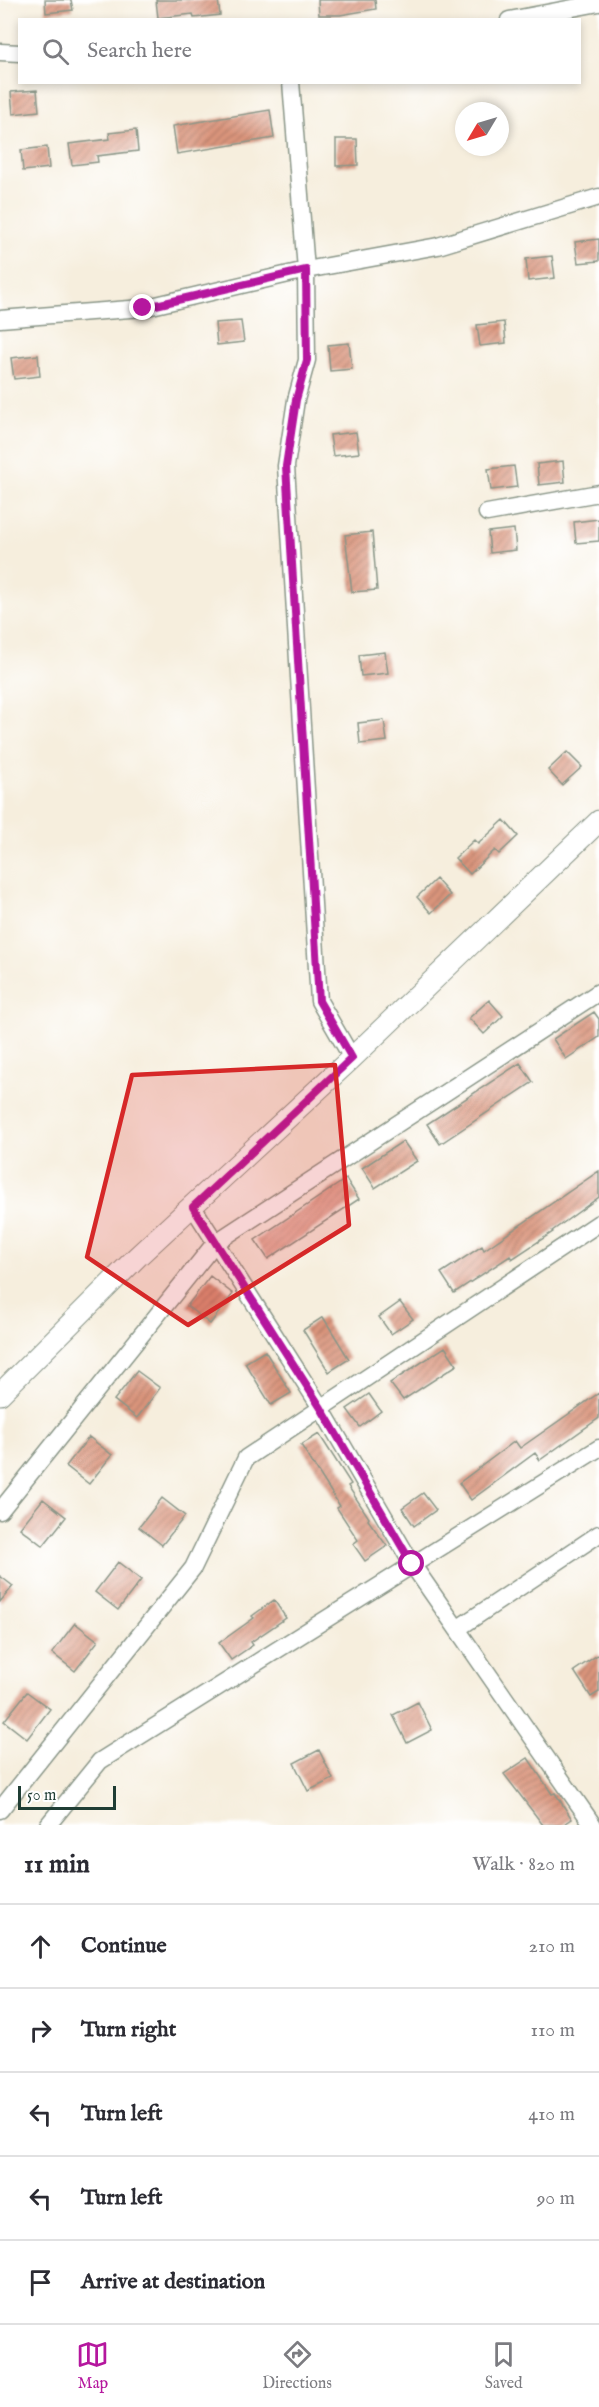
<!DOCTYPE html>
<html lang="en">
<head>
<meta charset="utf-8">
<style>
  :root { --surface:#fff; --page:#f2f2f3; --text:#2b2b33; --muted:#7c7c81; --line:#e1e1e2; --accent:#b5179e }
  body { margin:0; font-family:"IM FELL English",serif; background:var(--page); color:var(--text) }
  .compass { position:absolute; left:455px; top:102px; width:54px; height:54px; border-radius:50%; background:var(--surface); box-shadow:0 3px 9px #0003; rotate:232deg }
  .scale { position:absolute; left:18px; bottom:15px; width:98px; box-sizing:border-box; padding-left:6px; border:3px solid #1f3d34; border-top:0; font-size:16px; line-height:21px; white-space:nowrap; color:#1f3d34; -webkit-text-stroke:4px #fff; paint-order:stroke }
  .stop { position:absolute; width:18px; height:18px; margin:-14px; border:4px solid #b5179e; border-radius:50%; background:#fff }
  .stop.end { background:#b5179e; border-color:#fff; box-shadow:0 2px 6px #0008 }
  .list { margin:0; padding:0; list-style:none }
  h2 { display:flex; justify-content:space-between; align-items:center; height:78px; margin:0; padding:0 24px; font-size:26px }
  h2 small { font-size:20px; font-weight:400; color:var(--muted) }
  .list li { display:grid; grid-template-columns:39px 1fr auto; gap:18px; align-items:center; box-sizing:border-box; height:84px; padding:0 24px; border-top:2px solid var(--line) }
  .list b { display:block; font-size:22px; white-space:nowrap }
  .list em { font-size:20px; font-style:normal; color:var(--muted) }
  .icon { flex:none; width:33px; height:33px; fill:none; stroke:currentColor; stroke-width:2; stroke-linecap:round; stroke-linejoin:round }
  .map { position:relative; flex:none; width:599px; height:1825px; overflow:hidden }
  .search { position:absolute; background:var(--surface); box-shadow:0 3px 9px #0003; left:18px; right:18px; top:18px; height:66px; display:flex; align-items:center; gap:15px; box-sizing:border-box; padding:0 21px; border-radius:0px; color:var(--muted); font-size:22px }
  .sheet { height:498px; background:var(--surface) }
  nav { display:flex; justify-content:space-around; align-items:center; box-sizing:border-box; height:84px; border-top:2px solid var(--line); background:var(--surface); font-size:16px; color:var(--muted) }
  nav a { display:grid; justify-items:center; gap:3px }
  nav .on { color:var(--accent) }
  .map>svg:first-child { display:block }
  .building { fill:url(#building-hatch) }
  .lines { fill:none; stroke-linecap:round; stroke-linejoin:round }
  .minor-casing { stroke:#8a9688; stroke-width:19 }
  .major-casing { stroke:#8a9688; stroke-width:23 }
  .minor { stroke:#fff; stroke-width:16 }
  .major { stroke:#fff; stroke-width:21 }
  .route { stroke:#b5179e; stroke-width:8 }
  .marked { fill:#d62828; fill-opacity:0.2; stroke:#d62828; stroke-width:4.5; stroke-linejoin:round }
</style>
</head>
<body>
<div class="map">
<svg width="599" height="1825" viewBox="0 0 599 1825">
  <defs>
    <pattern id="building-hatch" width="6" height="6" patternUnits="userSpaceOnUse" patternTransform="scale(1.5)"><rect width="6" height="6" fill="#da947b"/><path d="M-1 1l2-2M0 6l6-6M5 7l2-2" fill="none" stroke="#b07a66"/></pattern>
  </defs>
  <rect width="100%" height="100%" fill="#fff"/>
  <filter id="ink" filterUnits="userSpaceOnUse"><feTurbulence type="fractalNoise" baseFrequency=".0167" numOctaves="2"/><feDisplacementMap in="SourceGraphic" scale="12" xChannelSelector="R" yChannelSelector="G"/><feConvolveMatrix kernelMatrix="1 2 1 2 8 2 1 2 1" color-interpolation-filters="sRGB"/></filter>
  <filter id="wash" filterUnits="userSpaceOnUse"><feTurbulence type="fractalNoise" baseFrequency=".008" numOctaves="4" result="noise"/><feDisplacementMap in="SourceGraphic" scale="24" xChannelSelector="R" yChannelSelector="G"/><feGaussianBlur stdDeviation="1.35" result="paint"/><feColorMatrix in="noise" values="0 0 0 0 0 0 0 0 0 0 0 0 0 0 0 0 0 1.4 0 .05"/><feComposite in="paint" operator="in"/></filter>
  <g filter="url(#wash)">
    <rect width="100%" height="100%" fill="#f6eedd"/>
    <g id="blocks">
      <path class="building" d="M 45,0 L 71,0 L 73,10 L 46,13 Z
        M 156,0 L 218,0 L 220,15 L 194,18 L 193,14 L 158,18 Z
        M 318,0 L 375,0 L 376,9 L 340,15 L 319,15 Z
        M 37,90 L 39,111 L 13,114 L 11,92 Z
        M 270,110 L 274,138 L 177,154 L 173,126 Z
        M 136,130 L 138,151 L 97,156 L 98,162 L 72,165 L 69,144 L 110,139 L 109,133 Z
        M 336,139 L 357,139 L 358,165 L 336,166 Z
        M 47,147 L 49,168 L 23,171 L 21,150 Z
        M 599,239 L 599,261 L 578,263 L 575,242 Z
        M 552,256 L 555,278 L 528,281 L 526,259 Z
        M 241,321 L 244,342 L 217,345 L 215,323 Z
        M 504,322 L 506,343 L 480,346 L 477,325 Z
        M 349,343 L 352,369 L 330,371 L 328,345 Z
        M 38,355 L 40,376 L 14,379 L 11,358 Z
        M 356,432 L 359,453 L 333,456 L 330,435 Z
        M 563,461 L 565,482 L 539,485 L 537,464 Z
        M 514,466 L 517,487 L 491,490 L 488,469 Z
        M 599,519 L 599,541 L 576,543 L 574,522 Z
        M 514,529 L 516,550 L 490,553 L 488,532 Z
        M 372,532 L 377,590 L 352,592 L 345,535 Z
        M 385,652 L 388,673 L 361,676 L 359,655 Z
        M 384,720 L 387,741 L 360,744 L 358,723 Z
        M 567,752 L 582,767 L 562,785 L 548,770 Z
        M 504,820 L 518,836 L 499,854 L 495,850 L 470,874 L 455,858 L 474,840 L 478,844 Z
        M 436,879 L 450,895 L 431,913 L 417,897 Z
        M 489,1000 L 503,1016 L 484,1034 L 469,1018 Z
        M 594,1012 L 599,1019 L 599,1037 L 566,1059 L 553,1039 Z
        M 520,1063 L 533,1082 L 440,1144 L 427,1124 Z
        M 403,1141 L 417,1161 L 375,1188 L 362,1168 Z
        M 599,1171 L 599,1197 L 552,1231 L 553,1232 L 512,1259 L 510,1256 L 454,1293 L 441,1273 L 482,1246 L 484,1250 Z
        M 346,1179 L 359,1199 L 268,1259 L 255,1240 Z
        M 210,1276 L 233,1294 L 210,1324 L 187,1306 Z
        M 400,1302 L 413,1319 L 391,1334 L 379,1317 Z
        M 323,1317 L 349,1359 L 329,1372 L 303,1330 Z
        M 445,1347 L 457,1365 L 403,1400 L 390,1383 Z
        M 265,1351 L 291,1393 L 271,1405 L 245,1363 Z
        M 137,1371 L 160,1388 L 137,1418 L 114,1400 Z
        M 599,1393 L 599,1418 L 540,1460 L 535,1453 L 471,1500 L 459,1483 L 515,1441 L 520,1448 Z
        M 369,1394 L 381,1411 L 360,1427 L 347,1409 Z
        M 319,1434 L 351,1484 L 348,1486 L 369,1518 L 368,1520 L 387,1546 L 365,1561 L 353,1544 L 358,1540 L 337,1508 L 340,1506 L 301,1445 Z
        M 89,1437 L 112,1455 L 89,1484 L 66,1466 Z
        M 423,1493 L 436,1510 L 414,1526 L 402,1508 Z
        M 162,1498 L 185,1516 L 162,1545 L 139,1527 Z
        M 43,1499 L 66,1517 L 43,1546 L 20,1528 Z
        M 118,1562 L 141,1580 L 118,1610 L 95,1592 Z
        M 0,1576 L 13,1586 L 0,1602 Z
        M 274,1600 L 286,1618 L 251,1642 L 253,1645 L 231,1660 L 219,1643 L 254,1618 L 252,1616 Z
        M 75,1623 L 98,1641 L 75,1671 L 52,1653 Z
        M 599,1654 L 599,1692 L 591,1697 L 574,1671 Z
        M 27,1692 L 50,1709 L 27,1739 L 4,1721 Z
        M 418,1702 L 432,1730 L 407,1743 L 393,1715 Z
        M 319,1750 L 333,1779 L 308,1791 L 294,1763 Z
        M 528,1758 L 552,1794 L 555,1793 L 572,1819 L 563,1825 L 543,1825 L 504,1774 Z"/>
    </g>
  </g>
  <g filter="url(#ink)">
    <use href="#blocks" fill-opacity="0" stroke="#8a9688" stroke-width="1.5"/>
    <g class="lines">
      <defs>
        <path id="minor" d="M 509,20 L 599,3
          M 0,52 L 20,53
          M 291,82 L 306,270 L 307,360 L 296,400 L 286,466 L 319,1001 L 352,1058
          M 0,319 L 143,308 L 306,270 L 438,246 L 599,197
          M 487,513 L 599,493
          M 193,1207 L 321,1408 L 412,1564 L 593,1825
          M 0,1511 L 215,1243 L 599,992
          M 457,1629 L 599,1534
          M 0,1810 L 193,1568 L 246,1458 L 599,1223
          M 48,1825 L 100,1761 L 599,1448"/>
        <path id="major" d="M 0,1394 L 137,1257 L 352,1058 L 599,821"/>
      </defs>
      <use href="#minor" class="minor-casing"/>
      <use href="#major" class="major-casing"/>
      <use href="#minor" class="minor"/>
      <use href="#major" class="major"/>
    </g>
  </g>
  <g class="lines" filter="url(#ink)">
    <path class="route" d="M 143,308 L 306,270 L 307,360 L 296,400 L 286,466 L 319,1001 L 352,1058 L 193,1207 L 321,1408 L 412,1564"/>
  </g>
  <path class="marked" d="M 335,1065 L 349,1225 L 188,1325 L 87,1257 L 132,1075 Z"/>
</svg>
<svg class="compass" viewBox="-18 -18 36 36"><path d="M0-13l5 13h-10z" fill="#e53935"/><path d="M0 13l5-13h-10z" fill="#7c7c81"/></svg>
<div class="scale">50 m</div>
<div class="stop" style="left:412px;top:1564px"></div>
<div class="stop end" style="left:143px;top:308px"></div>
<div class="search"><svg class="icon" aria-label="search" viewBox="0 0 24 24"><circle cx="10" cy="10" r="6"/><path d="M15 15l6 6"/></svg>Search here</div>
</div>
<section class="sheet">
<h2>11 min<small>Walk · 820 m</small></h2>
<ul class="list">
<li><svg class="icon" aria-label="ahead" viewBox="0 0 24 24"><path d="M12 20V5M6 11l6-6 6 6"/></svg><div><b>Continue</b></div><em>210 m</em></li>
<li><svg class="icon" aria-label="right" viewBox="0 0 24 24"><path d="M7 20v-9h11M14 6l5 5-5 5"/></svg><div><b>Turn right</b></div><em>110 m</em></li>
<li><svg class="icon" aria-label="left" viewBox="0 0 24 24"><path d="M17 20v-9H6M10 6l-5 5 5 5"/></svg><div><b>Turn left</b></div><em>410 m</em></li>
<li><svg class="icon" aria-label="left" viewBox="0 0 24 24"><path d="M17 20v-9H6M10 6l-5 5 5 5"/></svg><div><b>Turn left</b></div><em>90 m</em></li>
<li><svg class="icon" aria-label="arrive" viewBox="0 0 24 24"><path d="M6 21V4h12l-3 4 3 4H6"/></svg><div><b>Arrive at destination</b></div></li>
</ul>
</section>
<nav>
<a class="on"><svg class="icon" aria-label="map" viewBox="0 0 24 24"><path d="M3 6l6-2 6 2 6-2v14l-6 2-6-2-6 2zM9 4v14M15 6v14"/></svg>Map</a>
<a><svg class="icon" aria-label="directions" viewBox="0 0 24 24"><path d="M12 3l9 9-9 9-9-9zM9 14v-3h6M13 9l2 2-2 2"/></svg>Directions</a>
<a><svg class="icon" aria-label="saved" viewBox="0 0 24 24"><path d="M7 4h10v16l-5-4-5 4z"/></svg>Saved</a>
</nav>
</body>
</html>
